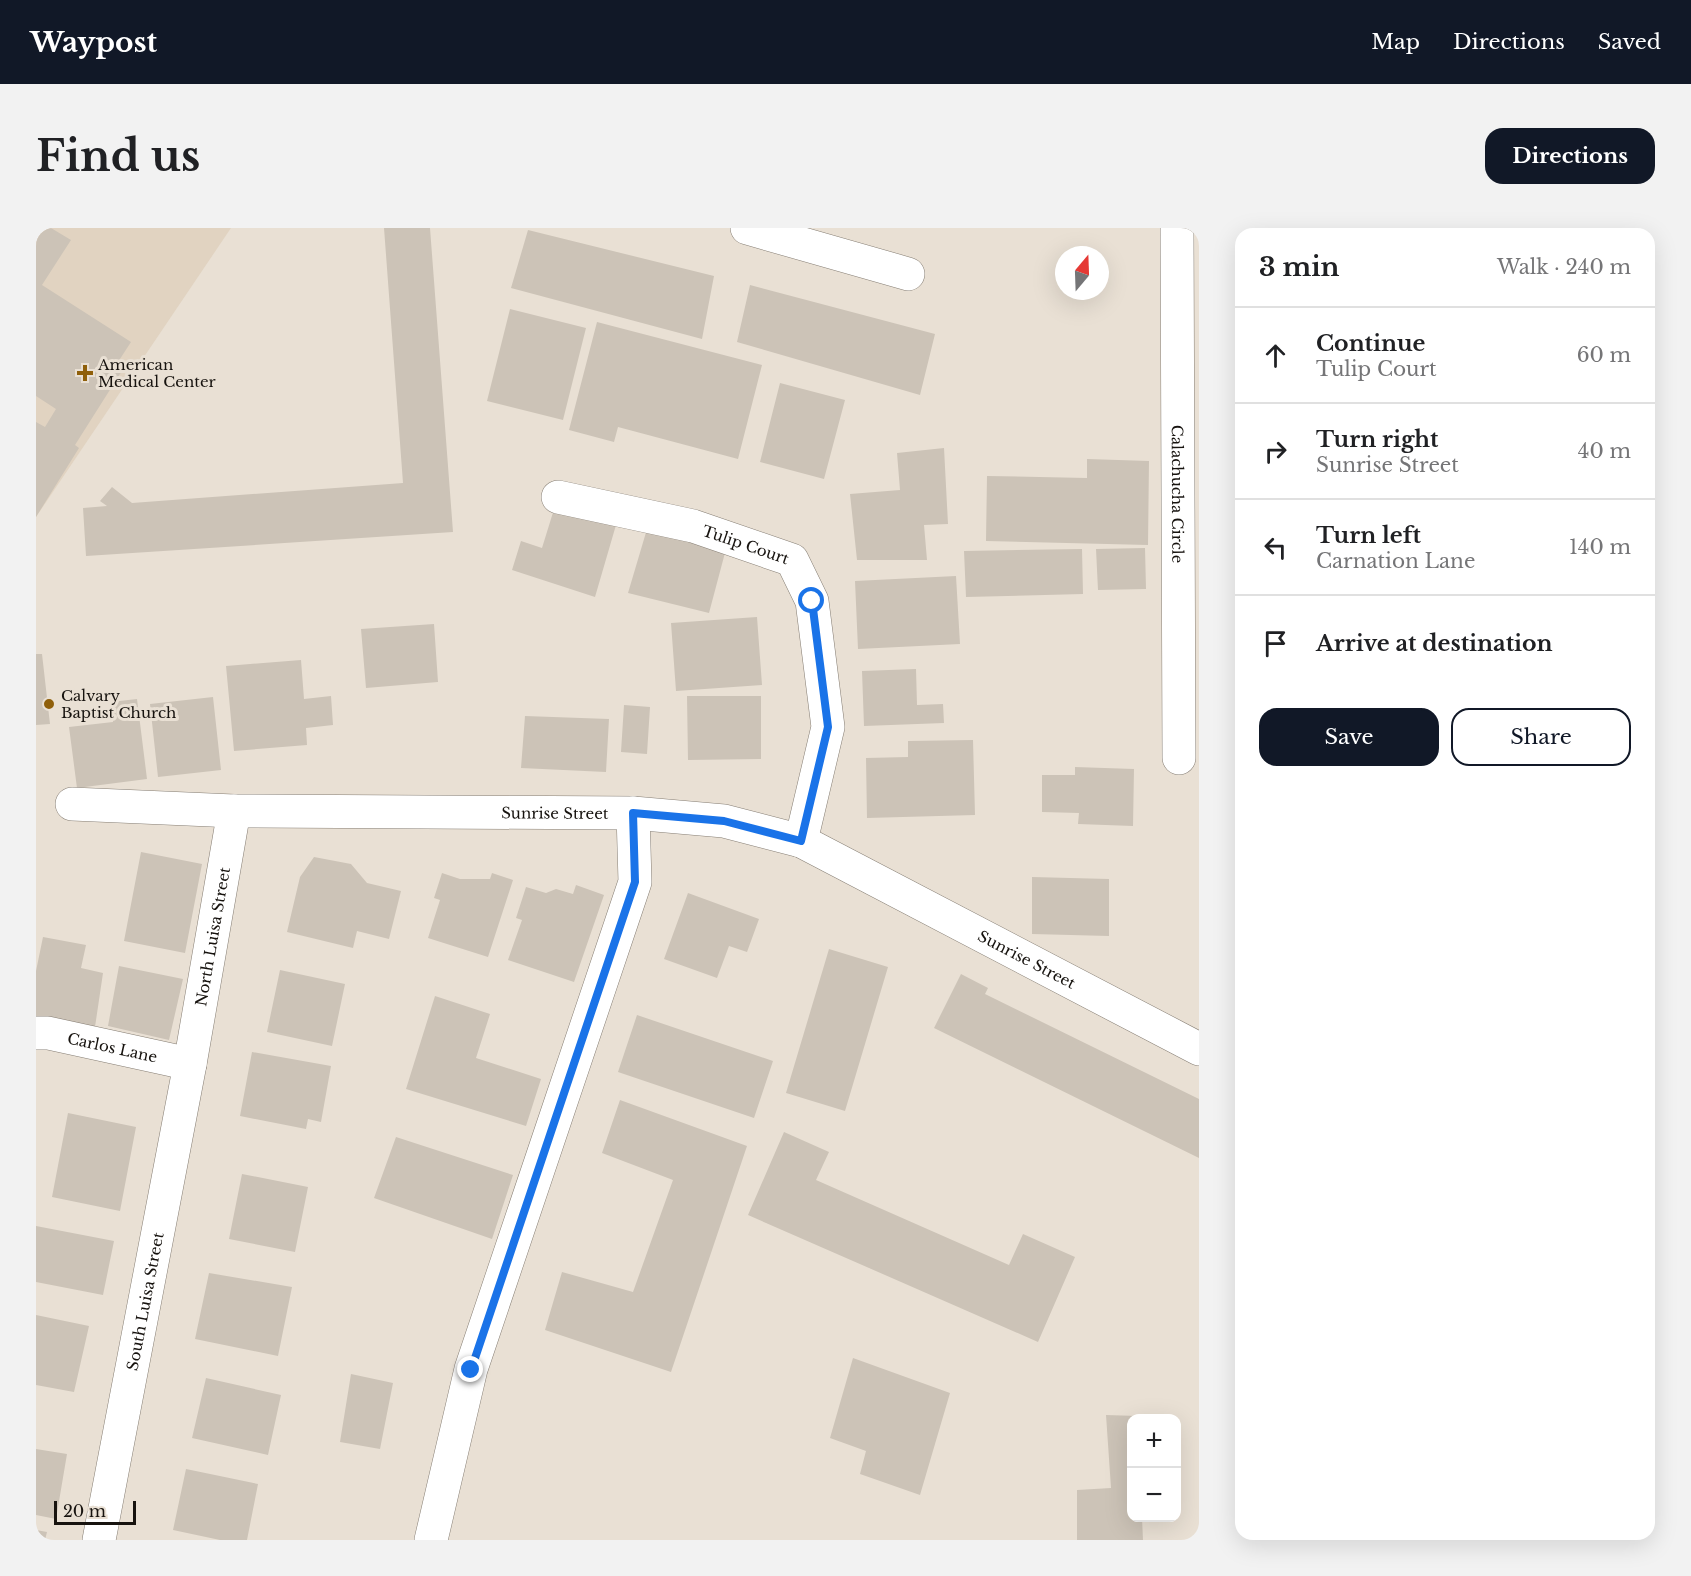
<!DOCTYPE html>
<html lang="en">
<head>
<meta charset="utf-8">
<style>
  :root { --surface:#fff; --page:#f2f2f2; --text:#202124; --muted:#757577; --line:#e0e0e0; --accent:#111827 }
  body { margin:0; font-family:"Libre Baskerville",serif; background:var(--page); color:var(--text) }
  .controls { position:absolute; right:18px; bottom:18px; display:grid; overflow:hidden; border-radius:12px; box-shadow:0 6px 24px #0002 }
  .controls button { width:54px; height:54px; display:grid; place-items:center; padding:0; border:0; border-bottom:2px solid var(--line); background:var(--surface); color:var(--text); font:30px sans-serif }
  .compass { position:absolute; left:1019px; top:18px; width:54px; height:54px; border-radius:50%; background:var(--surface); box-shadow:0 6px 24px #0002; rotate:19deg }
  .scale { position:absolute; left:18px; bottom:15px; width:82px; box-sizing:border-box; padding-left:6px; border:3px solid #17130f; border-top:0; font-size:16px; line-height:21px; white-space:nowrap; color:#17130f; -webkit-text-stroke:4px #e9e0d4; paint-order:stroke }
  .stop { position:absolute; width:18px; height:18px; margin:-14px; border:4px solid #1a73e8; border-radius:50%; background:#fff }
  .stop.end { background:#1a73e8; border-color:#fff; box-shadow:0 2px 6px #0008 }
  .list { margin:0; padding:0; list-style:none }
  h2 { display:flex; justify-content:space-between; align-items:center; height:78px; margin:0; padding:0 24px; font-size:26px }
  h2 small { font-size:20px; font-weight:400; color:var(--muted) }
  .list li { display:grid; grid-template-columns:39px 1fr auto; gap:18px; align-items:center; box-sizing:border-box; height:96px; padding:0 24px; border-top:2px solid var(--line) }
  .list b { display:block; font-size:22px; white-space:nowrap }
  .list p { margin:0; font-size:20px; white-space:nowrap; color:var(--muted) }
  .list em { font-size:20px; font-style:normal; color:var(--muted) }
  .actions { display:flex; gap:12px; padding:18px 24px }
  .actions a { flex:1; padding:14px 0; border:2px solid var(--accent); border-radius:18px; text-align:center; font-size:21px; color:var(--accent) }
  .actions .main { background:var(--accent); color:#fff }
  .icon { flex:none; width:33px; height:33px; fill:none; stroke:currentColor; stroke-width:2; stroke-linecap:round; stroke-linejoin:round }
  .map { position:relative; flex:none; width:1163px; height:1312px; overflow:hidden; border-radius:18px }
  header { display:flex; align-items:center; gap:36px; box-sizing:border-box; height:84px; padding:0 30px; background:var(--accent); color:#fff }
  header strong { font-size:28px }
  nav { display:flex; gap:33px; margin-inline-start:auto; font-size:21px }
  .intro { display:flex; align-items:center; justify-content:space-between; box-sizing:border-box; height:144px; padding:0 36px }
  h1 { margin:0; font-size:42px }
  .button { padding:15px 27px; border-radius:18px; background:var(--accent); color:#fff; font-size:21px; font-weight:700 }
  main { display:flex; gap:36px; padding:0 36px }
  aside { flex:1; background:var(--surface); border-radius:18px; box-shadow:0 6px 24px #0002 }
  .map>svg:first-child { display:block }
  .built { fill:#e1d3c1 }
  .building { fill:#ccc3b7 }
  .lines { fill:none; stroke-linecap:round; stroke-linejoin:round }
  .minor-casing { stroke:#867e74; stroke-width:34 }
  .minor { stroke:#fff; stroke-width:33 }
  .route { stroke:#1a73e8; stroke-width:8 }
  .poi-dot { fill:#8f5f0a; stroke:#e9e0d4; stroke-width:2 }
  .labels { text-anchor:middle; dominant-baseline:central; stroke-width:6; stroke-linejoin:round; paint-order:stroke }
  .poi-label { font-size:15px; fill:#17130f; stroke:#e9e0d4; text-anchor:start }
  .street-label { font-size:15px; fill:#17130f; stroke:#e9e0d4 }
</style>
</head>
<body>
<header>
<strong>Waypost</strong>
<nav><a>Map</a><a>Directions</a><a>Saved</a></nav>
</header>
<div class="intro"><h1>Find us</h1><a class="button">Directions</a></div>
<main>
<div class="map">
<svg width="1163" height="1312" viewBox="0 0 1163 1312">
  <rect width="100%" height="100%" fill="#e9e0d4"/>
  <path class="built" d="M 0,0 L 195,0 L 0,289 Z"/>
  <path class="building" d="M 0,0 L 15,0 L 35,12 L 6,57 L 95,114 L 82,134 L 89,138 L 39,217 L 43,220 L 0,289 L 0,194 L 9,199 L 20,181 L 0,168 Z
    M 348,0 L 394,0 L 417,304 L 50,328 L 47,280 L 71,278 L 64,273 L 76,259 L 96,275 L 367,255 Z
    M 492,2 L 678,48 L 666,111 L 475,60 Z
    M 714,57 L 899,106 L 884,167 L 701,114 Z
    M 474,81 L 550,100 L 527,192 L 451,173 Z
    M 561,94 L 726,137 L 702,231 L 582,199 L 578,214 L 533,202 Z
    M 744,155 L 809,172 L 788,251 L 724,234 Z
    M 908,220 L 912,296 L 888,297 L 891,332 L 821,332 L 814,266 L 864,262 L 861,225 Z
    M 1051,231 L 1113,233 L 1112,317 L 950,313 L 951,248 L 1051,250 Z
    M 519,278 L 580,297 L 559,369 L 476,342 L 485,313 L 506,320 Z
    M 611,301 L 690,321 L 673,385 L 592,365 Z
    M 1109,320 L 1110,361 L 1062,362 L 1060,321 Z
    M 1046,321 L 1047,366 L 930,369 L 928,323 Z
    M 920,348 L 924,416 L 822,421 L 819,353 Z
    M 721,389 L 726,457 L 640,463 L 635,395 Z
    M 398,396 L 402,454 L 330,460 L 325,401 Z
    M 0,426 L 6,426 L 14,496 L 0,497 Z
    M 265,432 L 268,471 L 295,468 L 297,497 L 270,500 L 271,517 L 198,523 L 190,438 Z
    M 880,441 L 881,477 L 907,476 L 908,495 L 828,498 L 826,443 Z
    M 651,468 L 725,468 L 725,531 L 652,532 Z
    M 177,469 L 185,542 L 122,549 L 114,476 Z
    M 101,471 L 111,551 L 41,560 L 33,499 L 77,494 L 75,474 Z
    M 588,477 L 614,479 L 611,526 L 585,524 Z
    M 489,488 L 573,491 L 570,544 L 485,540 Z
    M 937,512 L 939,587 L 831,590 L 830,530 L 872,529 L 872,513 Z
    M 1039,539 L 1098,541 L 1097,598 L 1042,596 L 1043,585 L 1006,584 L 1006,547 L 1039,547 Z
    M 105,624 L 166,636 L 149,725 L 88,713 Z
    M 278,629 L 315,636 L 331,655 L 365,663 L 353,711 L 321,703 L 317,720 L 251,704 L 264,649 Z
    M 406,645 L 424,651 L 454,651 L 456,645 L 477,652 L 452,729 L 392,710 L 404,672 L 398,670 Z
    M 996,649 L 1073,651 L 1073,708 L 996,706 Z
    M 540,657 L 568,667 L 538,754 L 472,732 L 486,692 L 480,690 L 490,659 L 510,665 L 520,661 L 537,666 Z
    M 652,665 L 723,691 L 711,724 L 693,718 L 681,750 L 628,731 Z
    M 7,709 L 50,717 L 45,740 L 67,745 L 59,799 L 0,789 L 0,743 Z
    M 793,721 L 852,739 L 809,883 L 750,865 Z
    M 83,738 L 147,751 L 133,812 L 72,798 Z
    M 244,742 L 309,756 L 296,818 L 231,804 Z
    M 925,746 L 952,760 L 949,766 L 1163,871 L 1163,930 L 898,800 Z
    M 399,768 L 454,786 L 440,830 L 505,851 L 490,898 L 370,861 Z
    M 601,787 L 737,833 L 718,890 L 582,844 Z
    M 216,824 L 295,838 L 285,894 L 272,891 L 270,901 L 204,888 Z
    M 584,872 L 711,918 L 635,1144 L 509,1102 L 526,1044 L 597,1064 L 637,952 L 566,925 Z
    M 32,885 L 100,899 L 84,983 L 16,969 Z
    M 748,904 L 793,924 L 780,952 L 973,1037 L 987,1006 L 1039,1029 L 1002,1114 L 712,987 Z
    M 360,909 L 477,947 L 456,1011 L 338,970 Z
    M 206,946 L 272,959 L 259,1024 L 193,1011 Z
    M 0,998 L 78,1013 L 67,1067 L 0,1054 Z
    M 173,1045 L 256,1059 L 242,1128 L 159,1111 Z
    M 0,1087 L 53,1098 L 38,1164 L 0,1157 Z
    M 817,1130 L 914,1165 L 884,1267 L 824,1246 L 830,1223 L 794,1210 Z
    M 315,1146 L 357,1155 L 344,1221 L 304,1214 Z
    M 170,1150 L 245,1167 L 232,1227 L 156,1210 Z
    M 1070,1187 L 1133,1189 L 1133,1190 L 1096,1190 L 1096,1290 L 1106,1290 L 1107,1312 L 1041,1312 L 1041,1262 L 1075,1260 Z
    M 0,1221 L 31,1226 L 20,1291 L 0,1287 Z
    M 150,1241 L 222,1256 L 211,1312 L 184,1312 L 137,1302 Z
    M 0,1302 L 11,1304 L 9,1312 L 0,1312 Z"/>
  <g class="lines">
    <defs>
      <g id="minor">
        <path d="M 711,0 L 872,46"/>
        <path id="s1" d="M 1141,0 L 1143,530"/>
        <path id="s2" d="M 522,269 L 657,298 L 756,332 L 776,373 L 792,499 L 765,613"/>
        <path id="s3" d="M 36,576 L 198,583 L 597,585 L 688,593 L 765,613 L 1163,821"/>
        <path id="s4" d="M 0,805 L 12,805 L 154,836"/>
        <path id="s5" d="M 63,1312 L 154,836 L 198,583"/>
        <path d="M 395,1312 L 435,1141 L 599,654 L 597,585"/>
      </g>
    </defs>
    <use href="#minor" class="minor-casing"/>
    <use href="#minor" class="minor"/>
  </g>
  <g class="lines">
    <path class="route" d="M 435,1142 L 599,654 L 597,585 L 688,593 L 765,613 L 792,499 L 776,373"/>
  </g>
  <g class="poi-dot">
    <path d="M46 136h6v6h6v6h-6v6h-6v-6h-6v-6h6z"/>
    <circle cx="13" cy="476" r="6"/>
  </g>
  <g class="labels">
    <g class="poi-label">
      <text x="62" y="136">American<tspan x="62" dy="17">Medical Center</tspan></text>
      <text x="25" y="467">Calvary<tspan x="25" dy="17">Baptist Church</tspan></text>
    </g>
    <g class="street-label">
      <text stroke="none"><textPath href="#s1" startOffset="266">Calachucha Circle</textPath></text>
      <text stroke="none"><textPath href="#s2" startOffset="194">Tulip Court</textPath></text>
      <text stroke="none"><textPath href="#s3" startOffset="483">Sunrise Street</textPath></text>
      <text stroke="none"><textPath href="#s5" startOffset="614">North Luisa Street</textPath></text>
      <text stroke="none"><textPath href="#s3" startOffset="987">Sunrise Street</textPath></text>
      <text stroke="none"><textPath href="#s4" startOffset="78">Carlos Lane</textPath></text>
      <text stroke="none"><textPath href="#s5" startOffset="243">South Luisa Street</textPath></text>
    </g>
  </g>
</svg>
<div class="controls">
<button>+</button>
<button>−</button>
</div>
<svg class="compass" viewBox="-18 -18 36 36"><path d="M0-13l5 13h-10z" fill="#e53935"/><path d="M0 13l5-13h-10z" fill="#757577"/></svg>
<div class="scale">20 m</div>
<div class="stop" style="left:776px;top:373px"></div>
<div class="stop end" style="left:435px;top:1142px"></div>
</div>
<aside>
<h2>3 min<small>Walk · 240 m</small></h2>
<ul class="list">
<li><svg class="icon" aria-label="ahead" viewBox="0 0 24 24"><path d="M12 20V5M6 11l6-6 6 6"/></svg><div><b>Continue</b><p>Tulip Court</p></div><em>60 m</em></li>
<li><svg class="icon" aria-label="right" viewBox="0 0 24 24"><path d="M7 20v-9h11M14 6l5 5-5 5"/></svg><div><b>Turn right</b><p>Sunrise Street</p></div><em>40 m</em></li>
<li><svg class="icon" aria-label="left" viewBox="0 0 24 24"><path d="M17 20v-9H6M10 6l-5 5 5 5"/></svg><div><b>Turn left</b><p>Carnation Lane</p></div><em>140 m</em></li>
<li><svg class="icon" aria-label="arrive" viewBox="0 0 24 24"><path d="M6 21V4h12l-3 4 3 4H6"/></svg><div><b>Arrive at destination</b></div></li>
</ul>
<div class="actions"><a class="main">Save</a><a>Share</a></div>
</aside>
</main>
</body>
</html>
